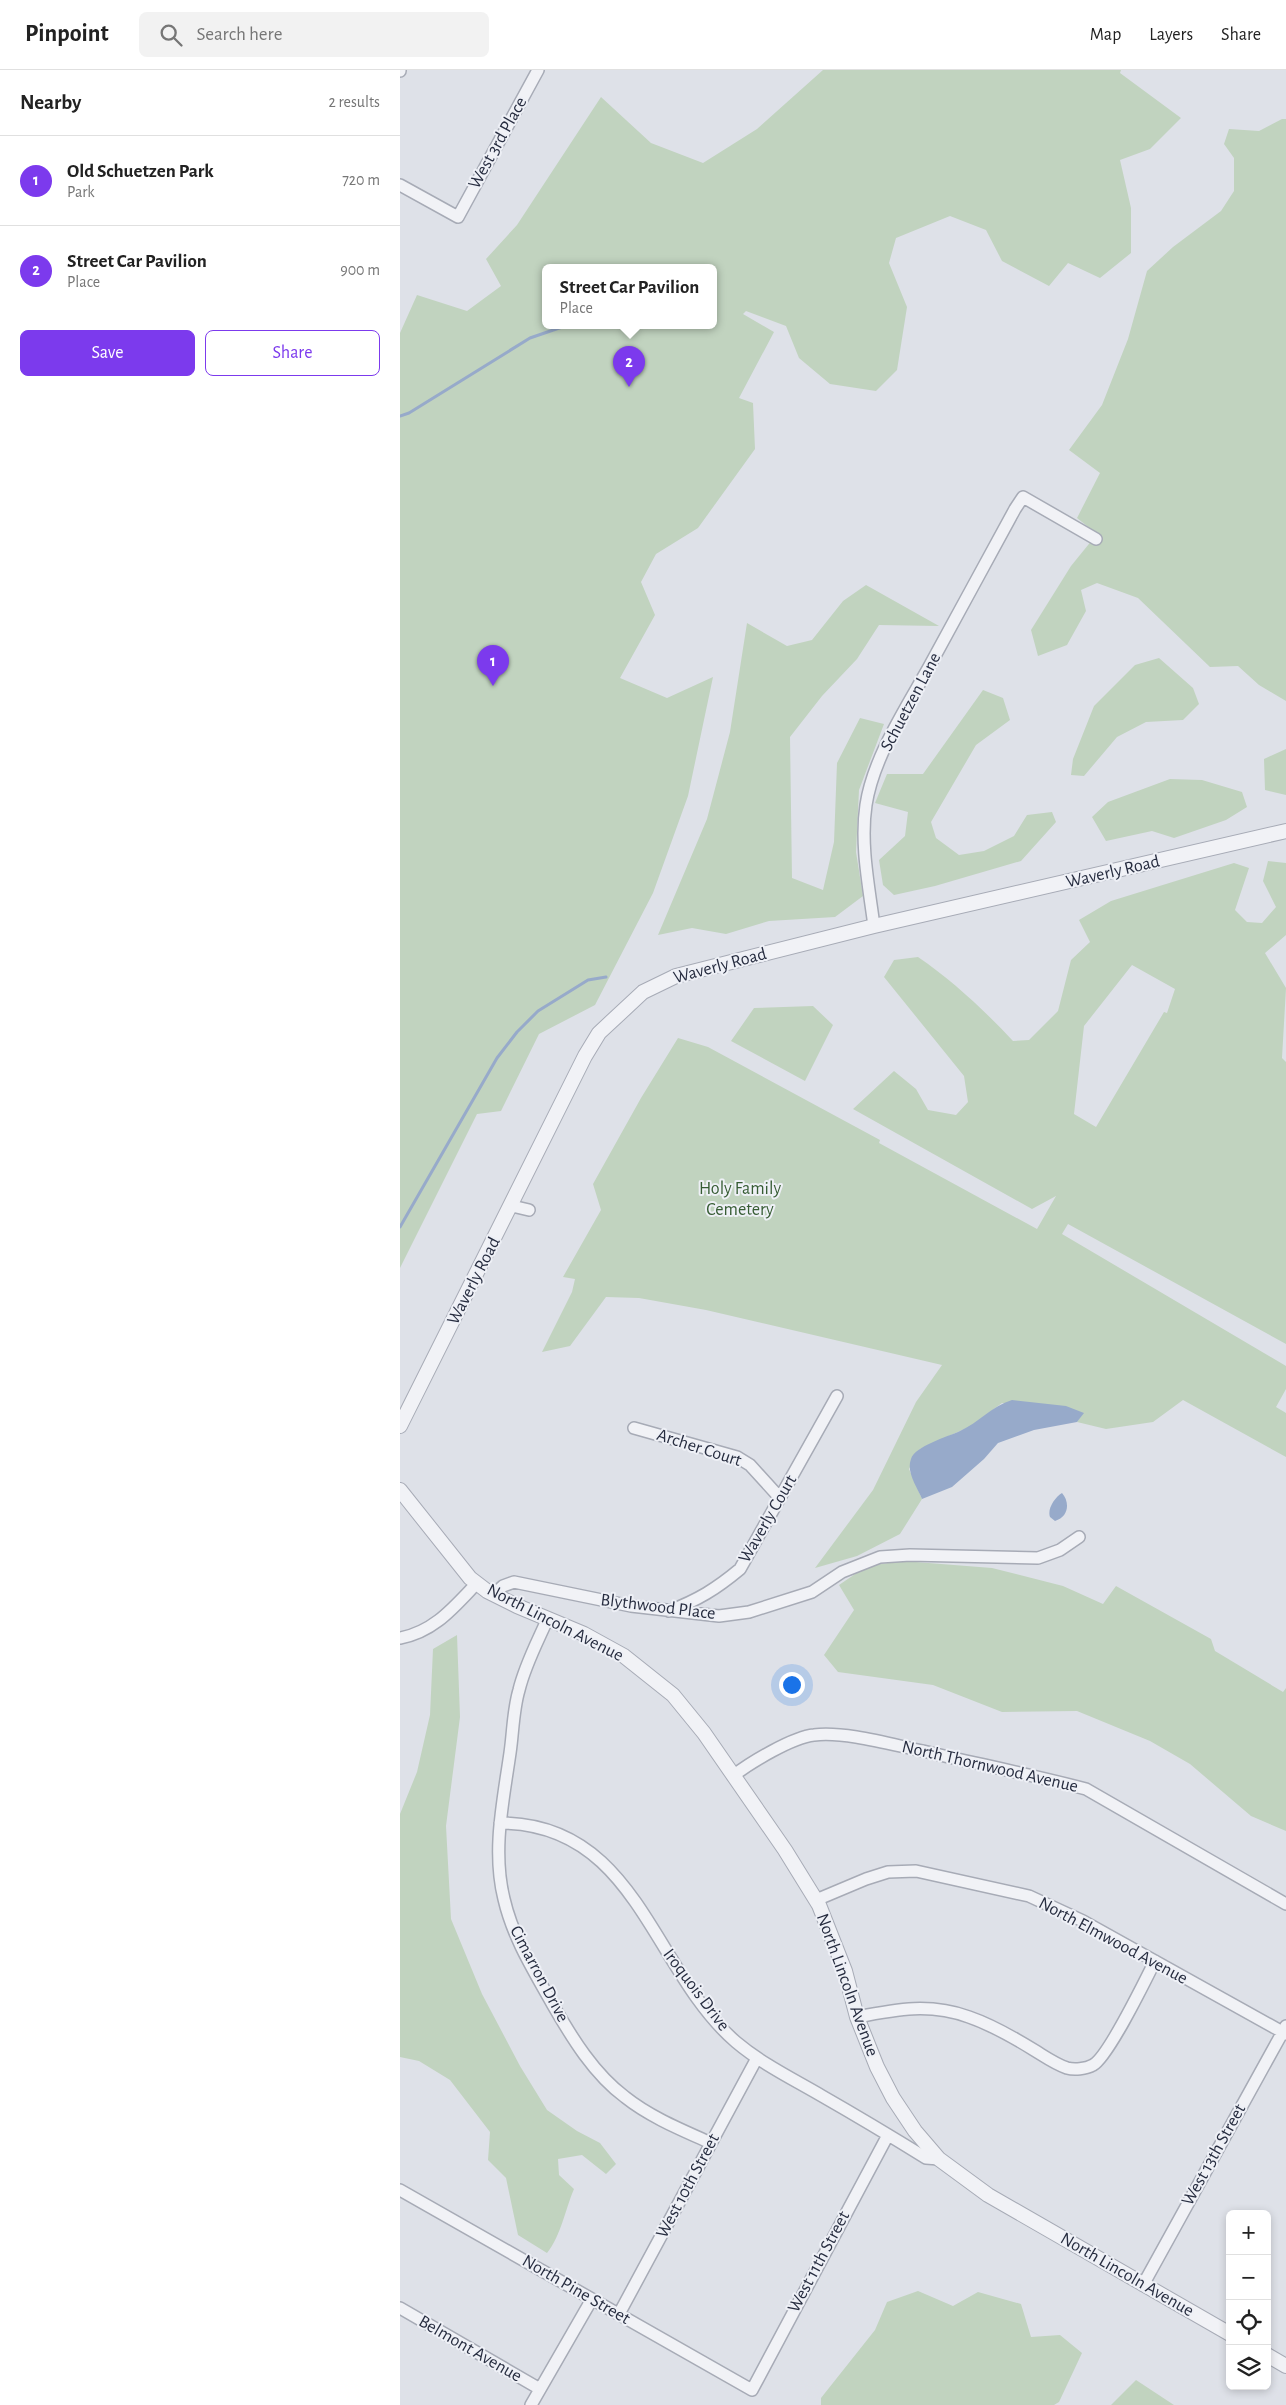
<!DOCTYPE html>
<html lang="en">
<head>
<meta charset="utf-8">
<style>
  :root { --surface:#fff; --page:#f2f2f2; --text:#222; --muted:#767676; --line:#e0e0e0; --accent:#7c3aed }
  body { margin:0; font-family:"Alegreya Sans",sans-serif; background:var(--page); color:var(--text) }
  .controls { position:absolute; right:15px; bottom:15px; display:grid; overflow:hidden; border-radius:8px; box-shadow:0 2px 8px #0003 }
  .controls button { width:45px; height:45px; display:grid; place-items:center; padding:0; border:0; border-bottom:1px solid var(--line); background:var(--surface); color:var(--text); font:25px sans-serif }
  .you { position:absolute; left:391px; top:1614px; width:18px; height:18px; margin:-12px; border:4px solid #fff; border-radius:50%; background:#1a73e8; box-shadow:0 0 0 8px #1a73e833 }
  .badge { display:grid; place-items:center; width:32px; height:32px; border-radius:50%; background:var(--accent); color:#fff; font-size:16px; font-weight:700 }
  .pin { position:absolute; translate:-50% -41px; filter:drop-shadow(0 1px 2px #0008) }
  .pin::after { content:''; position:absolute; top:26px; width:18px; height:15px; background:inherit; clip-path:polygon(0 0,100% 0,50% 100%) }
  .popup { position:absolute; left:142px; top:194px; width:175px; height:65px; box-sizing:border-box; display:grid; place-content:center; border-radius:8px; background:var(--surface); filter:drop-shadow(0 1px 4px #0005); font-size:16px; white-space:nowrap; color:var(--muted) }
  .popup b { font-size:19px; color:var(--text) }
  .popup::after { content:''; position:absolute; left:50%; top:100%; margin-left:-10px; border:10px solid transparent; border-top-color:var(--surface) }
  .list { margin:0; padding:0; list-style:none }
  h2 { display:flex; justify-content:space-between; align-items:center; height:65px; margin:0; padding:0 20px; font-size:21px }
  h2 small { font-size:16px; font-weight:400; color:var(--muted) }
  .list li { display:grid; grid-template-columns:32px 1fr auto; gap:15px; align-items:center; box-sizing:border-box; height:90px; padding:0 20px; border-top:1px solid var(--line) }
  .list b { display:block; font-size:19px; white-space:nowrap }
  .list p { margin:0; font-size:16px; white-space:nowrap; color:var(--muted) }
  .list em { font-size:16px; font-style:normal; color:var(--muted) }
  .actions { display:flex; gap:10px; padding:15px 20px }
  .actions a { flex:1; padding:11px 0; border:1px solid var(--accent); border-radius:8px; text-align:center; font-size:18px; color:var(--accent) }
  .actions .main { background:var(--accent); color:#fff }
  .icon { flex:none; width:28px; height:28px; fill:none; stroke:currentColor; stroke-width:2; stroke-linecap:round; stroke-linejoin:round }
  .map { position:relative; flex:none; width:886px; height:2335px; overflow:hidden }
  header { display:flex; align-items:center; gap:30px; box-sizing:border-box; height:70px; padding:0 25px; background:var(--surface); border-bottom:1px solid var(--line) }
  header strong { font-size:24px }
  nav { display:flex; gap:28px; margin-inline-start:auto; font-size:18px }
  .search { width:350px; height:45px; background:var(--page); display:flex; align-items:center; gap:12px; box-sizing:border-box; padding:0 18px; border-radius:8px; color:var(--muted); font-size:19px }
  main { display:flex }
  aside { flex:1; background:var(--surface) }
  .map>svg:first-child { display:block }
  .green { fill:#c1d3bf; fill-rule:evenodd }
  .water { fill:#97aaca }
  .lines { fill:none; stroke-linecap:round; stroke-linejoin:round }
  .stream { stroke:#97aaca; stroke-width:3 }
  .minor-casing { stroke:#a7abb6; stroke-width:14 }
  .tertiary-casing { stroke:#a7abb6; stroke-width:16 }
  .minor { stroke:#f1f2f6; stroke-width:11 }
  .tertiary { stroke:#f1f2f6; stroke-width:14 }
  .labels { text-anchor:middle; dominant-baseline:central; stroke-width:4; stroke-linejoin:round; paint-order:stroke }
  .street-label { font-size:18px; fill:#272d40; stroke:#eef0f6 }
  .park-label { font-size:18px; fill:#365c33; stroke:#eef0f6 }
</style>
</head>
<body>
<header>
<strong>Pinpoint</strong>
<div class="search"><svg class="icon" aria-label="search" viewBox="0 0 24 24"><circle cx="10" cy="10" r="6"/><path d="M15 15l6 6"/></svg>Search here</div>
<nav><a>Map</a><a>Layers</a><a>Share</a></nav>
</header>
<main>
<aside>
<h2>Nearby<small>2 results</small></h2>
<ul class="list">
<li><span class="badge">1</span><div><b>Old Schuetzen Park</b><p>Park</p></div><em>720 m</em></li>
<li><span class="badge">2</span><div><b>Street Car Pavilion</b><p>Place</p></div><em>900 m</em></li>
</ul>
<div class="actions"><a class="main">Save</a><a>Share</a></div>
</aside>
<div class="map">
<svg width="886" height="2335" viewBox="0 0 886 2335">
  <rect width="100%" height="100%" fill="#dee1e8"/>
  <path class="green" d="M 423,0 L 721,0 L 720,3 L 781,48 L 750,79 L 720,90 L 731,138 L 731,183 L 700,208 L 668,193 L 649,216 L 602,191 L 586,160 L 550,146 L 496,168 L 489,193 L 507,237 L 497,300 L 476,321 L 430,314 L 399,288 L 386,256 L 346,241 L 343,244 L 374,262 L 339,328 L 353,333 L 355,379 L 298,458 L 256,484 L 241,512 L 255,545 L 220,608 L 267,628 L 313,607 L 288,726 L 253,823 L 195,935 L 139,964 L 101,1041 L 77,1044 L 0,1198 L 0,263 L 17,225 L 67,241 L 101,216 L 86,189 L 117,155 L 201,27 L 251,73 L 303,93 L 357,59 ZM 145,198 L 313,198 L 313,256 L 145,256 Z
    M 882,49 L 886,49 L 886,631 L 859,615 L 838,596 L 810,597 L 738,528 L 697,513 L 681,520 L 686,541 L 667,575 L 638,586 L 631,560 L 671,496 L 697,464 L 677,448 L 700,403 L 669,380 L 702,335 L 728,269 L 747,201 L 773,177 L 821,141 L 834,121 L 834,88 L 824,74 L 829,59 L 859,61 Z
    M 466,515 L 539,556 L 479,555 L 457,589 L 422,626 L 390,667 L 392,808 L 423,820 L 434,772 L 437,693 L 460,648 L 484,654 L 459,720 L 456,782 L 463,826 L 435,847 L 369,851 L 326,864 L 292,858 L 258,865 L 307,749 L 330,662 L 347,553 L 387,576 L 412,570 L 443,531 Z
    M 759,588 L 793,618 L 799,634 L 783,650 L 746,652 L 717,667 L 684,706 L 671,705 L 673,689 L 694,636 L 735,595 Z
    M 583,620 L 603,628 L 610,650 L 576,675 L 531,752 L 536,768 L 559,785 L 584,781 L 614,766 L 627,745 L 652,742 L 656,752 L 621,791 L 535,816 L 494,825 L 483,815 L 479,790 L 505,766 L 508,742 L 475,733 L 487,704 L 523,704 Z
    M 886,679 L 886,725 L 865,720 L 864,689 Z
    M 770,709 L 802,710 L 842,722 L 847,737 L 826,750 L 774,768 L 752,761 L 706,771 L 692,747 L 708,732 Z
    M 868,791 L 886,793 L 886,865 L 865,883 L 886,918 L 882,988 L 886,992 L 886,1274 L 668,1154 L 662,1164 L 886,1296 L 886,1319 L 876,1337 L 886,1343 L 886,1387 L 783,1330 L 753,1352 L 706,1359 L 677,1352 L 683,1343 L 602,1333 L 571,1356 L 520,1379 L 509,1399 L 522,1429 L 500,1464 L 457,1486 L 415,1498 L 473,1420 L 516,1332 L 542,1295 L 306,1240 L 239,1228 L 206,1227 L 170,1276 L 142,1282 L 172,1222 L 175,1209 L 163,1207 L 201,1140 L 193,1114 L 241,1028 L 278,968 L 308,977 L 480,1070 L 479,1073 L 637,1159 L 656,1126 L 632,1139 L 453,1039 L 494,1001 L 516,1019 L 528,1040 L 556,1045 L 568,1032 L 564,1006 L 484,907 L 494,890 L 518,887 C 553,911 584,940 613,971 L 629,970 L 658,941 L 671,890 L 690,872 L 679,850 L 711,831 L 834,793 L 849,798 L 835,840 L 847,852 L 862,853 L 876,837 L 863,811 ZM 732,895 L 775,919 L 767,943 L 764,942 L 696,1057 L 674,1044 L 684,956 Z
    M 413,936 L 433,955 L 405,1011 L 331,971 L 354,938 Z
    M 503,1491 L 592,1498 L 663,1516 L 703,1534 L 716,1516 L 811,1569 L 815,1581 L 883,1622 L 886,1618 L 886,1761 L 851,1746 L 790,1694 L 750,1671 L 677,1641 L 602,1642 L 533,1615 L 438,1602 L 424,1585 L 454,1540 L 439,1515 L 467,1496 Z
    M 57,1565 L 60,1647 L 46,1756 L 51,1849 L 82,1924 L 120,1996 L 147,2040 L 177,2061 L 200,2073 L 216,2094 L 206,2104 L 182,2085 L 158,2089 L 159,2105 L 174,2119 C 165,2140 161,2166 147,2183 L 118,2165 L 106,2108 L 88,2090 L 90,2062 L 50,2010 L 19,1991 L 0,1987 L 0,1744 L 17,1702 L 30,1645 L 33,1579 Z
    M 518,2221 L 553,2236 L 578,2222 L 621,2234 L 631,2267 L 660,2265 L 682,2283 L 659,2332 L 654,2335 L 421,2335 L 421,2328 L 475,2260 L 487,2232 Z
    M 736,2310 L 774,2335 L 711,2335 Z"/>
  <path class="water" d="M 612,1330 L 666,1336 L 684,1343 L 677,1352 L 634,1360 L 598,1373 L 584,1389 L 552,1417 L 522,1429 C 517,1417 506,1402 511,1389 C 515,1376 547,1367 560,1361 C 578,1353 592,1336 612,1330 Z
    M 662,1423 C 670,1432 669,1447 655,1451 L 650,1447 C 647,1439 655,1427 662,1423 Z"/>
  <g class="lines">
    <path class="stream" d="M 0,346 L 9,343 L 130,268 L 165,256
      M 0,1157 L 97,988 L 117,962 L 138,941 L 188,910 L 206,907"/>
    <defs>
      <path id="minor" d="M 0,1 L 0,0
        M 0,115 L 58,147 L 138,0
        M 474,856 C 469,817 460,774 466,735 C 473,688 506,638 529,597 C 558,544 586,492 615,439 L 623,427 L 696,469
        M 112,1136 L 129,1140
        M 234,1358 L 337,1387 L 350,1395 L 380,1428
        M 94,1524 L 103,1516 L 114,1512 L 231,1536 L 319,1546 L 349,1542 L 412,1522 L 442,1502 L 480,1487 L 510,1485 L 638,1488 L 660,1480 L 679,1467
        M 269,1541 C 298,1530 316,1519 340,1499 L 437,1326
        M 147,1550 C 137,1573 125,1595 119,1620 C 113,1640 113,1663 110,1683 C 103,1732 92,1781 104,1829 C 113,1868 134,1901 153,1935 C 172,1968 194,2004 225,2027 C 250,2047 282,2060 311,2073
        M 0,1568 C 34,1562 54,1537 77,1513
        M 333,1706 C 351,1692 393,1667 414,1665 C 445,1661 493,1675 523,1681 C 578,1694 632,1705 686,1719 L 886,1834
        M 100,1753 C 237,1753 252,1900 336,1972 C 362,1994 393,2009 422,2026 C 457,2046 492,2067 526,2088 L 539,2089
        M 416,1830 L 466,1809 L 488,1802 L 516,1801 L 629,1826 L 683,1851 L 886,1964
        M 457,1947 C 498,1939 530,1933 569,1947 C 592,1955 613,1967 634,1980 C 644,1986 655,1994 667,1998 C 674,2000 686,1999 693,1995 C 708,1987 745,1911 755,1891
        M 0,2120 L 352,2320 L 488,2065
        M 743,2215 L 886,1956
        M 0,2238 L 140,2319
        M 219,2244 L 357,1988
        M 131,2335 L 192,2229"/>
      <path id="tertiary" d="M 0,1356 L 185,986 L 199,963 L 243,922 L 276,906 L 474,856 L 886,761
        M 0,1420 L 70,1508 L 87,1521 L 117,1536 L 184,1564 L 224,1586 L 273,1625 L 304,1663 L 385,1780 L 419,1835 L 445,1901 L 457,1947 L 477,1997 L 493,2028 L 515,2061 L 539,2089 L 588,2125 L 830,2264
        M 867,2285 L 886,2296"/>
    </defs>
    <use href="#minor" class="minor-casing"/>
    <use href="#tertiary" class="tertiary-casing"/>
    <use href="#minor" class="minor"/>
    <use href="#tertiary" class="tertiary"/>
  </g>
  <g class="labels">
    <g class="street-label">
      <text transform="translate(98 73) rotate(-61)">West 3rd Place</text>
      <text transform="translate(511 632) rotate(-62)">Schuetzen Lane</text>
      <text transform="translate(713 802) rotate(-13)">Waverly Road</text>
      <text transform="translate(320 896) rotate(-15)">Waverly Road</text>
      <text transform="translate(74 1211) rotate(-63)">Waverly Road</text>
      <text transform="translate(299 1378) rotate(18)">Archer Court</text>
      <text transform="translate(368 1449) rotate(-60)">Waverly Court</text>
      <text transform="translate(258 1537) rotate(7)">Blythwood Place</text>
      <text transform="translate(155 1553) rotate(27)">North Lincoln Avenue</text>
      <text transform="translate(590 1697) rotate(13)">North Thornwood Avenue</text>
      <text transform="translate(713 1871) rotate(28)">North Elmwood Avenue</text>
      <text transform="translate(139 1904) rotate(62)">Cimarron Drive</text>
      <text transform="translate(447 1915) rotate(70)">North Lincoln Avenue</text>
      <text transform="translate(296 1920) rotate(53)">Iroquois Drive</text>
      <text transform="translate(814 2085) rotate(-61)">West 13th Street</text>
      <text transform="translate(288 2116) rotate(-62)">West 10th Street</text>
      <text transform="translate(419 2192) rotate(-62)">West 11th Street</text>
      <text transform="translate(727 2205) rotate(30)">North Lincoln Avenue</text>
      <text transform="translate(176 2220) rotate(30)">North Pine Street</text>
      <text transform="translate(70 2279) rotate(30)">Belmont Avenue</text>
    </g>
    <g class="park-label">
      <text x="340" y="1119">Holy Family<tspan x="340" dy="21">Cemetery</tspan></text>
    </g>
  </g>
</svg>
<div class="controls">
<button>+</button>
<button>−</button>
<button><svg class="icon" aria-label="locate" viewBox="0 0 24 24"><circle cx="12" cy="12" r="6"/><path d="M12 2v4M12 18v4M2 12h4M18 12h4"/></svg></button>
<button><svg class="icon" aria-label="layers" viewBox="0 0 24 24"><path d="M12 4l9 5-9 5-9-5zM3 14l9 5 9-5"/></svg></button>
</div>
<div class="you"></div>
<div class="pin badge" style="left:93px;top:616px">1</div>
<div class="pin badge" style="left:229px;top:317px">2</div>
<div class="popup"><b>Street Car Pavilion</b>Place</div>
</div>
</main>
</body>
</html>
